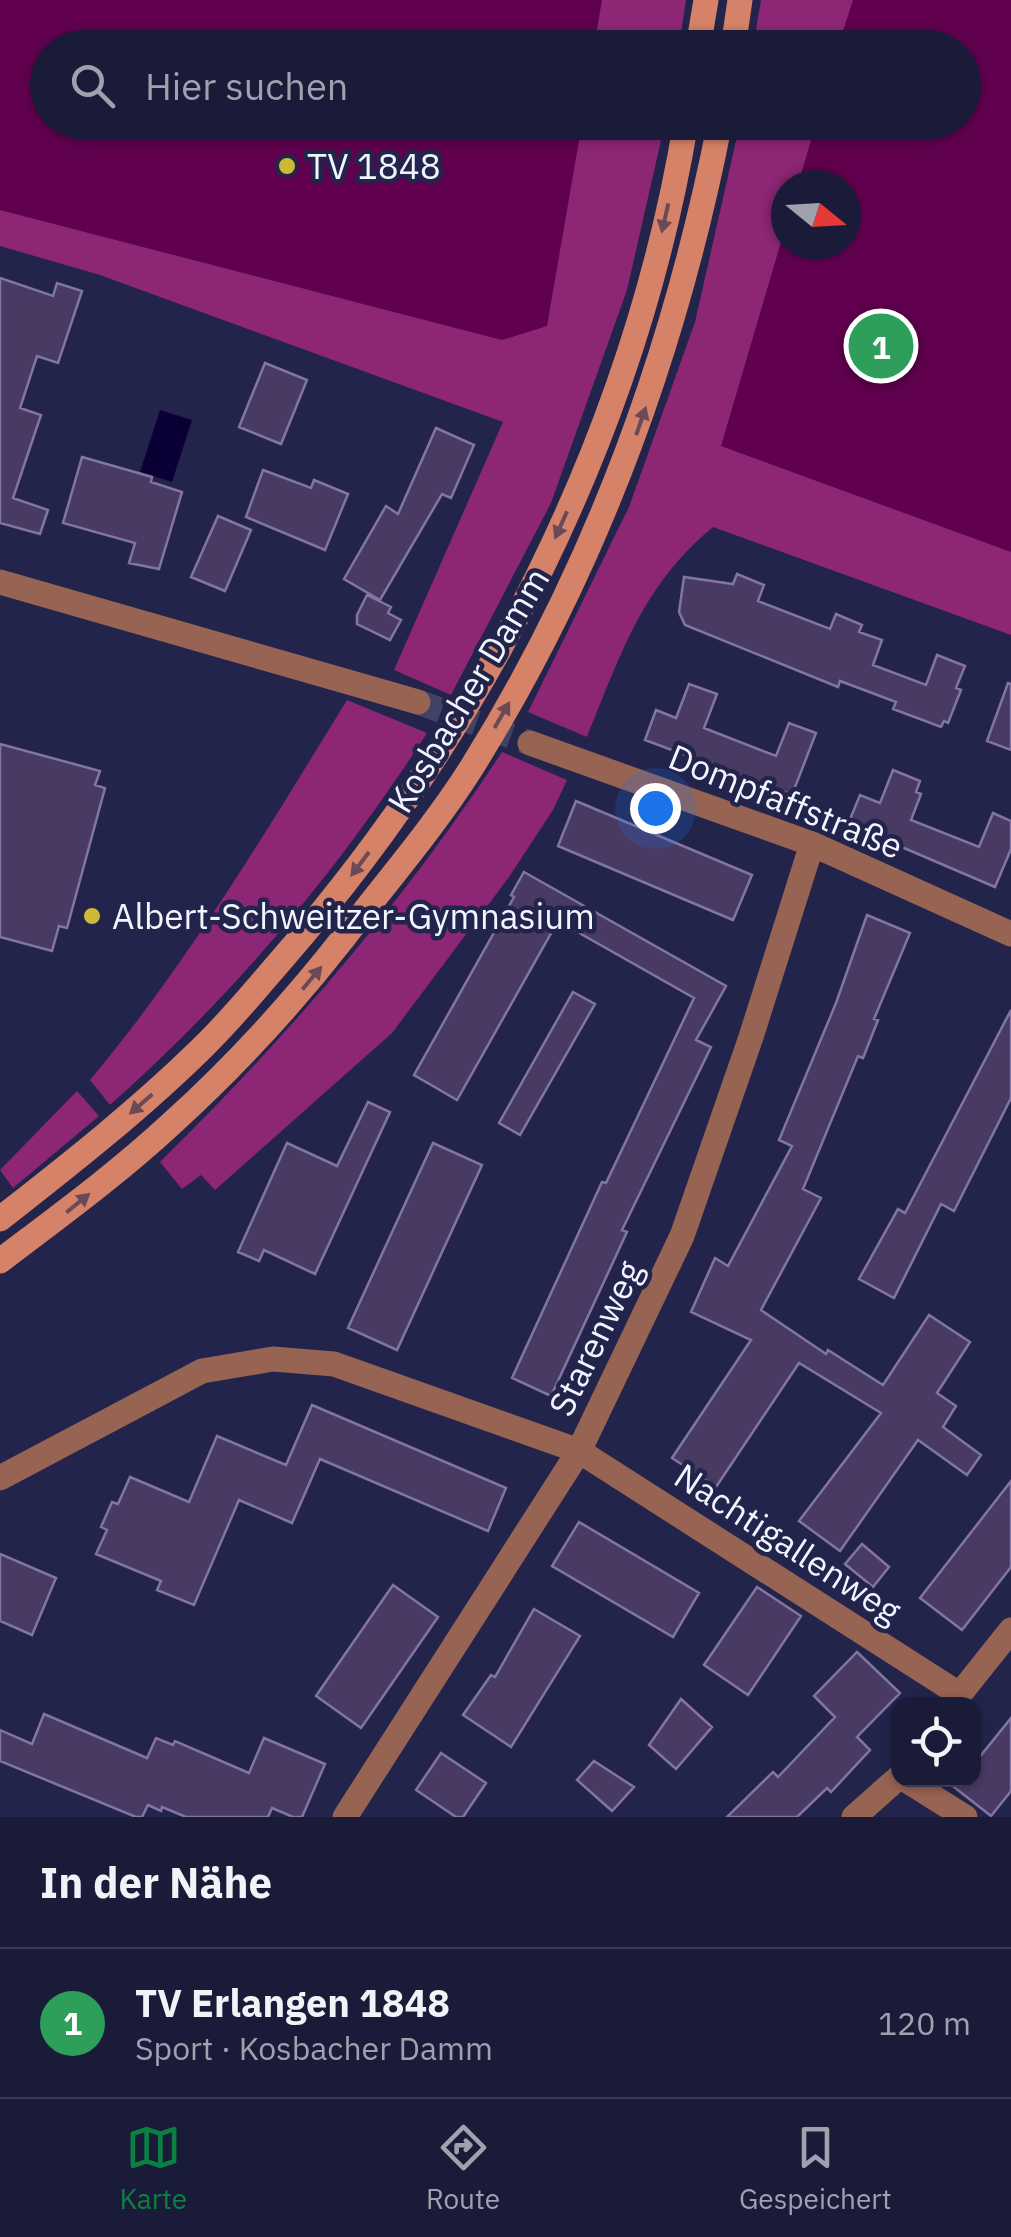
<!DOCTYPE html>
<html lang="de">
<head>
<meta charset="utf-8">
<style>
  :root { --surface:#1a1b38; --page:#272843; --text:#f1f3f6; --muted:#9fa1ae; --line:#383953; --accent:#0b8043 }
  body { margin:0; font-family:"IBM Plex Sans",sans-serif; background:var(--page); color:var(--text) }
  .controls { position:absolute; right:30px; bottom:30px; display:grid; overflow:hidden; border-radius:20px; box-shadow:0 2px 8px #0004 }
  .controls button { width:90px; height:90px; display:grid; place-items:center; padding:0; border:0; border-bottom:2px solid var(--line); background:var(--surface); color:var(--text); font:50px sans-serif }
  .compass { position:absolute; left:771px; top:170px; width:90px; height:90px; border-radius:50%; background:var(--surface); box-shadow:0 2px 8px #0004; rotate:108deg }
  .you { position:absolute; left:655px; top:808px; width:35px; height:35px; margin:-25px; border:8px solid #fff; border-radius:50%; background:#1a73e8; box-shadow:0 0 0 15px #1a73e833 }
  .badge { display:grid; place-items:center; width:65px; height:65px; border-radius:50%; background:var(--accent); color:#fff; font-size:32px; font-weight:700 }
  .pin { position:absolute; translate:-50% -50%; border:5px solid #fff; box-shadow:0 2px 10px #0006 }
  .list { margin:0; padding:0; list-style:none }
  h2 { display:flex; justify-content:space-between; align-items:center; height:130px; margin:0; padding:0 40px; font-size:42px }
  h2 small { font-size:32px; font-weight:400; color:var(--muted) }
  .list li { display:grid; grid-template-columns:65px 1fr auto; gap:30px; align-items:center; box-sizing:border-box; height:150px; padding:0 40px; border-top:2px solid var(--line) }
  .list b { display:block; font-size:38px; white-space:nowrap }
  .list p { margin:0; font-size:32px; white-space:nowrap; color:var(--muted) }
  .list em { font-size:32px; font-style:normal; color:var(--muted) }
  .icon { flex:none; width:55px; height:55px; fill:none; stroke:currentColor; stroke-width:2; stroke-linecap:round; stroke-linejoin:round }
  .map { position:relative; flex:none; width:1011px; height:1817px; overflow:hidden }
  .search { position:absolute; background:var(--surface); box-shadow:0 2px 8px #0004; left:30px; right:30px; top:30px; height:110px; display:flex; align-items:center; gap:25px; box-sizing:border-box; padding:0 35px; border-radius:55px; color:var(--muted); font-size:38px }
  .sheet { height:280px; background:var(--surface) }
  nav { display:flex; justify-content:space-around; align-items:center; box-sizing:border-box; height:140px; border-top:2px solid var(--line); background:var(--surface); font-size:28px; color:var(--muted) }
  nav a { display:grid; justify-items:center; gap:5px }
  nav .on { color:var(--accent) }
  .map>svg:first-child { display:block }
  .green { fill:#60004e }
  .forest { fill:#8c2675 }
  .water { fill:#0a0035 }
  .building { fill:#483a63; stroke:#8375a3; stroke-width:2.5 }
  .lines { fill:none; stroke-linecap:round; stroke-linejoin:round }
  .street-tunnel { stroke:#414366; stroke-width:25; stroke-dasharray:25 12; stroke-linecap:butt }
  .street { stroke:#976352; stroke-width:25 }
  .secondary { stroke:#d68268; stroke-width:25 }
  .oneway { fill:#6a4a57 }
  .poi-dot { fill:#d0b837; stroke:#22244b; stroke-width:4 }
  .labels { text-anchor:middle; dominant-baseline:central; stroke-width:9; stroke-linejoin:round; paint-order:stroke }
  .poi-label { font-size:35px; fill:#f2f4fe; stroke:#22244b; text-anchor:start }
  .street-label { font-size:35px; fill:#f2f4fe; stroke:#22244b }
</style>
</head>
<body>
<div class="map">
<svg width="1011" height="1817" viewBox="0 0 1011 1817">
  <rect width="100%" height="100%" fill="#22244b"/>
  <path class="green" d="M 0,0 L 602,0 L 594,47 L 48,48 L 48,122 L 582,123 L 547,327 L 502,340 L 0,210 Z
    M 853,0 L 1011,0 L 1011,552 L 721,446 L 786,225 L 786,245 L 846,245 L 846,185 L 798,185 L 816,123 L 964,122 L 964,48 L 838,47 Z"/>
  <path class="forest" d="M 602,0 L 686,0 L 679,47 L 594,47 Z
    M 761,0 L 853,0 L 838,47 L 753,47 Z
    M 582,123 L 665,123 L 627,290 L 551,503 L 451,695 L 394,670 L 503,422 L 100,275 L 0,246 L 0,210 L 502,340 L 547,326 Z
    M 740,123 L 816,123 L 798,185 L 786,185 L 786,225 L 721,446 L 1011,552 L 1011,635 L 713,527 C 642,586 621,654 587,737 L 528,712 L 629,507 L 695,322 Z
    M 347,700 L 427,733 C 338,871 233,996 110,1105 L 90,1080 C 188,963 267,830 347,700 Z
    M 502,752 L 567,780 L 553,810 L 509,877 L 392,1033 L 215,1190 L 201,1175 L 182,1189 L 160,1162 C 288,1036 403,903 502,752 Z
    M 77,1091 L 99,1116 L 13,1188 L 0,1170 Z"/>
  <path class="water" d="M 160,410 L 192,420 L 172,482 L 140,472 Z"/>
  <path class="building" d="M 0,278 L 53,296 L 57,283 L 82,291 L 58,363 L 37,356 L 20,408 L 41,415 L 13,498 L 48,510 L 40,534 L 0,523 Z
    M 265,363 L 307,380 L 281,444 L 239,427 Z
    M 436,428 L 474,445 L 451,498 L 442,494 L 380,600 L 344,579 L 386,506 L 398,514 Z
    M 82,457 L 152,477 L 151,482 L 182,492 L 159,569 L 129,563 L 135,543 L 63,523 Z
    M 263,470 L 311,488 L 314,480 L 348,494 L 325,550 L 246,517 Z
    M 218,516 L 251,530 L 225,591 L 191,577 Z
    M 737,574 L 764,585 L 758,601 L 830,629 L 836,614 L 862,625 L 859,632 L 882,640 L 873,665 L 926,685 L 937,655 L 965,666 L 956,688 L 961,690 L 948,723 L 944,721 L 941,727 L 893,709 L 896,702 L 840,681 L 838,687 L 685,625 L 679,612 L 684,577 L 733,584 Z
    M 367,595 L 391,607 L 388,613 L 401,620 L 390,640 L 357,624 L 357,615 Z
    M 1008,683 L 1011,684 L 1011,750 L 987,741 Z
    M 689,684 L 717,694 L 704,728 L 776,756 L 789,723 L 816,733 L 792,795 L 645,740 L 656,710 L 676,718 Z
    M 0,744 L 100,771 L 95,785 L 105,788 L 67,928 L 59,926 L 52,951 L 0,937 Z
    M 893,770 L 920,781 L 916,792 L 921,794 L 911,820 L 979,847 L 993,813 L 1011,821 L 1011,849 L 995,887 L 848,824 L 860,795 L 880,803 Z
    M 576,801 L 752,875 L 733,920 L 558,846 Z
    M 524,872 L 726,986 L 696,1040 L 711,1047 L 622,1230 L 627,1232 L 551,1396 L 512,1378 L 602,1182 L 606,1183 L 694,998 L 558,921 L 457,1100 L 414,1075 L 514,897 L 511,895 Z
    M 867,915 L 910,933 L 874,1019 L 878,1020 L 863,1058 L 858,1056 L 803,1189 L 821,1198 L 761,1310 L 826,1354 L 828,1350 L 883,1385 L 929,1315 L 970,1342 L 937,1393 L 956,1406 L 943,1427 L 981,1455 L 967,1475 L 918,1440 L 840,1551 L 799,1521 L 881,1413 L 799,1363 L 716,1487 L 672,1458 L 751,1340 L 691,1312 L 715,1258 L 728,1266 L 792,1146 L 779,1140 L 836,1003 Z
    M 573,992 L 595,1004 L 520,1135 L 499,1123 Z
    M 1011,1010 L 1011,1098 L 954,1211 L 941,1204 L 894,1298 L 859,1279 L 898,1209 L 905,1213 Z
    M 368,1102 L 390,1112 L 315,1274 L 264,1250 L 259,1261 L 238,1252 L 287,1143 L 337,1166 Z
    M 433,1143 L 482,1165 L 397,1350 L 348,1328 Z
    M 312,1405 L 506,1488 L 488,1531 L 320,1459 L 292,1523 L 239,1500 L 194,1605 L 157,1590 L 161,1581 L 96,1554 L 107,1530 L 101,1527 L 112,1502 L 118,1504 L 130,1477 L 189,1502 L 217,1436 L 286,1465 Z
    M 1011,1481 L 1011,1567 L 962,1630 L 920,1598 Z
    M 579,1522 L 699,1593 L 673,1637 L 552,1566 Z
    M 862,1544 L 889,1567 L 873,1587 L 845,1564 Z
    M 0,1554 L 56,1578 L 32,1635 L 0,1621 Z
    M 393,1585 L 438,1617 L 361,1728 L 316,1696 Z
    M 757,1587 L 801,1616 L 748,1695 L 704,1665 Z
    M 534,1609 L 580,1636 L 511,1747 L 463,1715 L 491,1675 L 495,1677 Z
    M 857,1652 L 900,1693 L 857,1737 L 870,1750 L 831,1792 L 827,1788 L 797,1817 L 727,1817 L 773,1772 L 778,1777 L 835,1717 L 814,1696 Z
    M 681,1699 L 712,1727 L 676,1769 L 649,1745 Z
    M 44,1714 L 147,1758 L 156,1738 L 173,1745 L 175,1741 L 249,1773 L 264,1738 L 325,1764 L 302,1817 L 293,1817 L 272,1808 L 268,1817 L 186,1817 L 162,1807 L 161,1811 L 148,1805 L 142,1817 L 136,1817 L 0,1761 L 0,1730 L 32,1744 Z
    M 1011,1718 L 1011,1791 L 991,1816 L 945,1780 L 974,1780 L 974,1764 Z
    M 441,1753 L 486,1783 L 463,1817 L 456,1817 L 416,1790 Z
    M 594,1761 L 634,1787 L 612,1811 L 577,1780 Z"/>
  <g class="lines">
    <path class="street-tunnel" d="M 418,702 L 530,743"/>
    <path class="street" d="M 0,582 L 418,702
      M 530,743 L 812,844 L 1011,934
      M 0,1478 L 202,1371 L 273,1359 L 334,1364 L 579,1451 L 959,1694
      M 952,1704 L 1011,1630
      M 906,1780 L 965,1817
      M 345,1817 L 579,1451 L 682,1236 L 751,1037 L 812,844
      M 854,1817 L 898,1778"/>
    <path class="secondary" d="M 698,48 L 706,0
      M 733,48 L 740,0
      M 0,1219 C 69,1165 139,1110 202,1048 C 231,1020 257,988 283,958 C 487,724 635,430 686,122
      M 0,1261 C 58,1217 117,1174 171,1124 C 235,1066 292,1004 345,936 C 388,880 434,827 472,767 C 596,568 675,352 720,122"/>
  </g>
  <defs><path id="oneway-solid" d="M-6-.8H1V-3.2L6.5 0L1 3.2V.8H-6Z" transform="scale(2.5)"/></defs>
  <g class="oneway">
    <use href="#oneway-solid" transform="translate(665 218) rotate(103)"/>
    <use href="#oneway-solid" transform="translate(641 421) rotate(-71)"/>
    <use href="#oneway-solid" transform="translate(561 525) rotate(114)"/>
    <use href="#oneway-solid" transform="translate(502 715) rotate(-60)"/>
    <use href="#oneway-solid" transform="translate(360 864) rotate(127)"/>
    <use href="#oneway-solid" transform="translate(312 978) rotate(-50)"/>
    <use href="#oneway-solid" transform="translate(141 1104) rotate(139)"/>
    <use href="#oneway-solid" transform="translate(78 1203) rotate(-39)"/>
  </g>
  <g class="poi-dot">
    <circle cx="287" cy="166" r="10"/>
    <circle cx="92" cy="916" r="10"/>
  </g>
  <g class="labels">
    <g class="poi-label">
      <text x="307" y="166">TV 1848</text>
      <text x="112" y="916">Albert-Schweitzer-Gymnasium</text>
    </g>
    <g class="street-label">
      <text transform="translate(468 690) rotate(-59)">Kosbacher Damm</text>
      <text transform="translate(786 801) rotate(22)">Dompfaffstraße</text>
      <text transform="translate(595 1338) rotate(-64)">Starenweg</text>
      <text transform="translate(788 1543) rotate(33)">Nachtigallenweg</text>
    </g>
  </g>
</svg>
<div class="controls">
<button><svg class="icon" aria-label="locate" viewBox="0 0 24 24"><circle cx="12" cy="12" r="6"/><path d="M12 2v4M12 18v4M2 12h4M18 12h4"/></svg></button>
</div>
<svg class="compass" viewBox="-18 -18 36 36"><path d="M0-13l5 13h-10z" fill="#e53935"/><path d="M0 13l5-13h-10z" fill="#9fa1ae"/></svg>
<div class="you"></div>
<div class="pin badge" style="left:881px;top:346px;background:#2e9e5b">1</div>
<div class="search"><svg class="icon" aria-label="search" viewBox="0 0 24 24"><circle cx="10" cy="10" r="6"/><path d="M15 15l6 6"/></svg>Hier suchen</div>
</div>
<section class="sheet">
<h2>In der Nähe<small></small></h2>
<ul class="list">
<li><span class="badge" style="background:#2e9e5b">1</span><div><b>TV Erlangen 1848</b><p>Sport · Kosbacher Damm</p></div><em>120 m</em></li>
</ul>
</section>
<nav>
<a class="on"><svg class="icon" aria-label="map" viewBox="0 0 24 24"><path d="M3 6l6-2 6 2 6-2v14l-6 2-6-2-6 2zM9 4v14M15 6v14"/></svg>Karte</a>
<a><svg class="icon" aria-label="directions" viewBox="0 0 24 24"><path d="M12 3l9 9-9 9-9-9zM9 14v-3h6M13 9l2 2-2 2"/></svg>Route</a>
<a><svg class="icon" aria-label="saved" viewBox="0 0 24 24"><path d="M7 4h10v16l-5-4-5 4z"/></svg>Gespeichert</a>
</nav>
</body>
</html>
